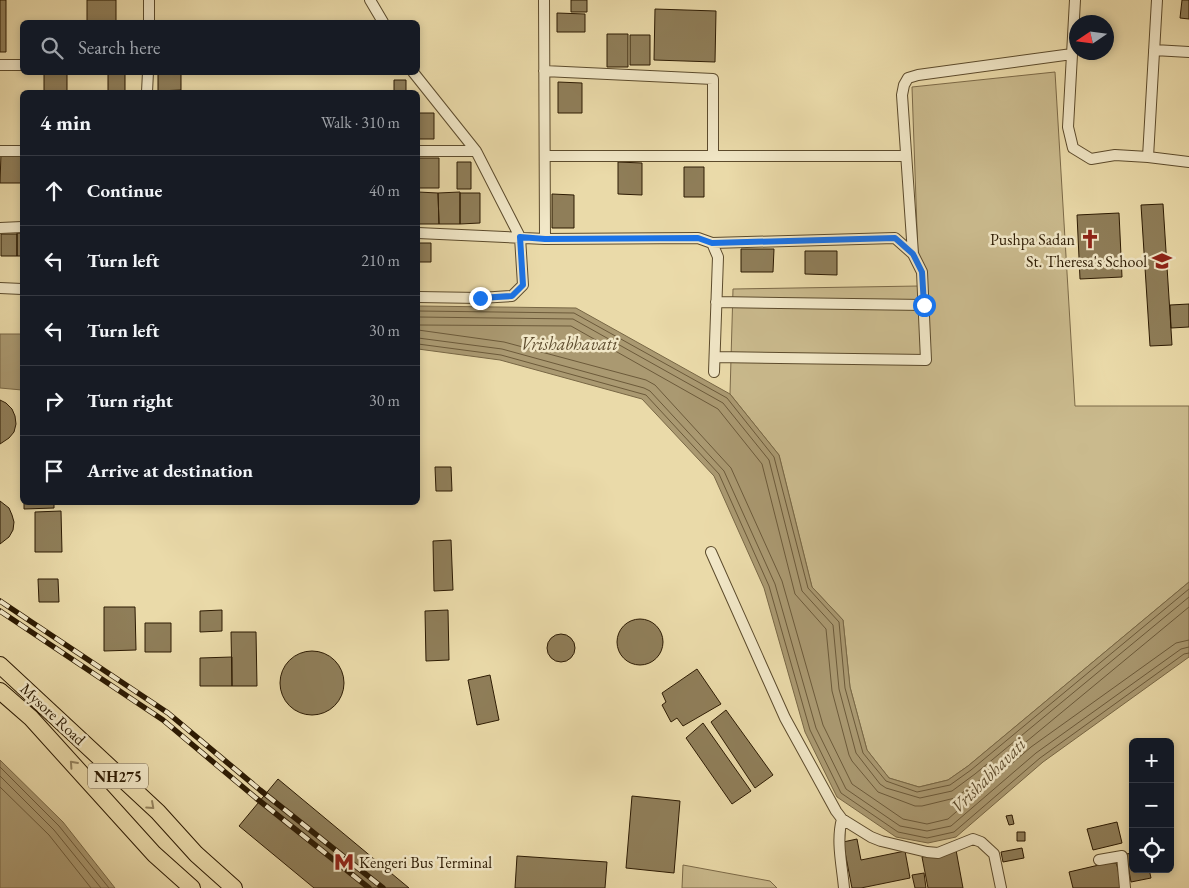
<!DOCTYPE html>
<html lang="en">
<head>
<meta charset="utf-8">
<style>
  :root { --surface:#171b24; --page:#242831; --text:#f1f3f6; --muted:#9ea1a6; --line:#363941 }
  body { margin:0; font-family:"EB Garamond",serif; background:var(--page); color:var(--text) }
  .controls { position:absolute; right:15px; bottom:15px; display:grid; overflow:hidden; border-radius:8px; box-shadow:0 2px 8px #0003 }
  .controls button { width:45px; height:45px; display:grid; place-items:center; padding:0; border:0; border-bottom:1px solid var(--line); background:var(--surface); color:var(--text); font:25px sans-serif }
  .compass { position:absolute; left:1069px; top:15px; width:45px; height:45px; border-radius:50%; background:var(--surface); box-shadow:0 2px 8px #0003; rotate:257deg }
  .stop { position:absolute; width:15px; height:15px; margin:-11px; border:4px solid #1a73e8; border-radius:50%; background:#fff }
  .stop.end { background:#1a73e8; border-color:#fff; box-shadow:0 1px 5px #0008 }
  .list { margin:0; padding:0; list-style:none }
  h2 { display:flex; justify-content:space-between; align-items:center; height:65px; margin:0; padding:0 20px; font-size:21px }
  h2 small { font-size:16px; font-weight:400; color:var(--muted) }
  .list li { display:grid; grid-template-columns:32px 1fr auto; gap:15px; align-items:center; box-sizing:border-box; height:70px; padding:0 20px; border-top:1px solid var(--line) }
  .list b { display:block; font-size:19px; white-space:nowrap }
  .list em { font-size:16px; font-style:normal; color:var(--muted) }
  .icon { flex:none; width:28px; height:28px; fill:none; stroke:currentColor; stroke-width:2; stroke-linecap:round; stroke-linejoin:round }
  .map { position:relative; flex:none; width:1189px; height:888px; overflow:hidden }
  .search { position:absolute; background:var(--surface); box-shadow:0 2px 8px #0003; left:20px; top:20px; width:400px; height:55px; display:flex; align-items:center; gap:12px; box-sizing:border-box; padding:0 18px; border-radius:8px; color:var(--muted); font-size:19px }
  .panel { position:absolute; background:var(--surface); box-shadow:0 2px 8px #0003; left:20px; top:90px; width:400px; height:415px; border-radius:8px }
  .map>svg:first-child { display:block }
  .green { fill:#caba8d; stroke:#7c6a48 }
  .water { fill:#aa9971; stroke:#786745 }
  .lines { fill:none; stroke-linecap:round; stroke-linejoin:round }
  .shore { stroke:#6c5a3a; stroke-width:1 }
  .building { fill:#8f7e59; stroke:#2d1b03 }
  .minor-casing { stroke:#5c4b2c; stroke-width:12 }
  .trunk-casing { stroke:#2d1b03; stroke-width:18 }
  .minor { stroke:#f1e7c7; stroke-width:10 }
  .trunk { stroke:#eadaa9; stroke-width:16 }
  .rail-casing { stroke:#2d1b03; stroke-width:5.5 }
  .rail { stroke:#f1e7c7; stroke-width:4; stroke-dasharray:11; stroke-linecap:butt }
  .oneway { stroke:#95845e }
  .route { stroke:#1a73e8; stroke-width:6 }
  .labels { text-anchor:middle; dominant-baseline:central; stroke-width:5; stroke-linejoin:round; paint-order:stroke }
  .shield { fill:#f1e7c7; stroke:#68583e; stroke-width:1 }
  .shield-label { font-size:15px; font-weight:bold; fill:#2d1b03 }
  .poi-label { font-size:16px; fill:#2d1b03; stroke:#f1e7c7; text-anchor:end }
  .street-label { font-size:16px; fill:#2d1b03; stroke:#f1e7c7 }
  .water-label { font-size:18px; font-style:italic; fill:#5f4d2f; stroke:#f1e7c7 }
</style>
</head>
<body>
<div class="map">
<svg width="1189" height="888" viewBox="0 0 1189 888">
  <rect width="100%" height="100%" fill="#eadaa9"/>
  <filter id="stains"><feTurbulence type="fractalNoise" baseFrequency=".004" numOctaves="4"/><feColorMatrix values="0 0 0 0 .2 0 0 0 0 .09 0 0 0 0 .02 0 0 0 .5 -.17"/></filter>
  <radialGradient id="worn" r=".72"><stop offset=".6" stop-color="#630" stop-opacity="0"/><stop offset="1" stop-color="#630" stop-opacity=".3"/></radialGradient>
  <path class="green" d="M 1055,72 L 1075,406 L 1189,406 L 1189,582 L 968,766 L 948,780 L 919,787 L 889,778 L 867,750 L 850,687 L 843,620 L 812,587 L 779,455 L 730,394 L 733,289 L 919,286 L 912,87 Z
    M 683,865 L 770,881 L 777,888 L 682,888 Z"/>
  <path class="water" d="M 418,306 L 576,308 L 730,394 L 779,455 L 812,587 L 843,620 L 850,687 L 867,750 L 889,778 L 919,787 L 948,780 L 968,766 L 1189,582 L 1189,657 L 1043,762 L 956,837 L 928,843 L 896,837 L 837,797 L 805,732 L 764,588 L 714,476 L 642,399 L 500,360 L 418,349 Z
    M 0,334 L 22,334 L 22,390 L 0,388 Z
    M 0,760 L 63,822 L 115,888 L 0,888 Z"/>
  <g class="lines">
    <path class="shore" d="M 418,311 L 574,313 L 727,398 L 774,457 L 808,588 L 839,622 L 845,688 L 863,753 L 886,781 L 917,792 L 950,785 L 971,770 L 1189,589
      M 418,317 L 573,319 L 723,403 L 769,460 L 802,591 L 833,625 L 839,689 L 856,753 L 880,784 L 886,788 L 920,798 L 952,791 L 975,774 L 1189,597
      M 418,325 L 571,326 L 718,409 L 762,464 L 795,594 L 826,629 L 832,691 L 849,755 L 852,761 L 878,792 L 915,806 L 922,806 L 955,798 L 980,780 L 1189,607
      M 418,330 L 504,342 L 646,380 L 655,385 L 731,468 L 782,581 L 823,725 L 852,784 L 903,819 L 927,824 L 948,819 L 1031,747 L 1176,643 L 1189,640
      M 418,338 L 502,349 L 644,388 L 650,391 L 724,471 L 775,584 L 816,728 L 846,789 L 900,826 L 927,831 L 951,826 L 1036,753 L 1181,649 L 1189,647
      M 418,344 L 501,355 L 646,395 L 719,474 L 769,586 L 810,730 L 841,793 L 898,832 L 927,838 L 954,832 L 1040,758 L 1184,654 L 1189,653
      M 0,767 L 59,826 L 109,888
      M 0,776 L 54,830 L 101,888
      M 0,787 L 49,835 L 91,888"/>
  </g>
  <path class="building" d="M 0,0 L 6,0 L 6,52 L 0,52 Z
    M 87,0 L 116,0 L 116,22 L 87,22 Z
    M 571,0 L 587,0 L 587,12 L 571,12 Z
    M 1182,0 L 1189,0 L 1189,19 L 1180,18 Z
    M 655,9 L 716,11 L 715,62 L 654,60 Z
    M 557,13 L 585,14 L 585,32 L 557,32 Z
    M 607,34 L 628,34 L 628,67 L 607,67 Z
    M 630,35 L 650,35 L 650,65 L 630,65 Z
    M 44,72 L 67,72 L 67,92 L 44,92 Z
    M 108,72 L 125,72 L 125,92 L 108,92 Z
    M 158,73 L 181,73 L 181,90 L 158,91 Z
    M 394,80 L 406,80 L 406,92 L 394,92 Z
    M 558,82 L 582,83 L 582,113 L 558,113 Z
    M 418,113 L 434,113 L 434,139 L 418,139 Z
    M 1,153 L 22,153 L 22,183 L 0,183 Z
    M 418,158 L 439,158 L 439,188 L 418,188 Z
    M 457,162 L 471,162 L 471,189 L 457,189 Z
    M 618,162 L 642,163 L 642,195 L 618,194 Z
    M 684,167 L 704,167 L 704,197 L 684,197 Z
    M 418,192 L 438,193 L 439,224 L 418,224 Z
    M 460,192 L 460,224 L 439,224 L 438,193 Z
    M 460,193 L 480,193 L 480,223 L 460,224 Z
    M 552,194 L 574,195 L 574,228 L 552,228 Z
    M 1163,204 L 1172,345 L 1150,346 L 1141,205 Z
    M 1119,213 L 1122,277 L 1080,279 L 1077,215 Z
    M 17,233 L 22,233 L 22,256 L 17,256 Z
    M 1,234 L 17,234 L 17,256 L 1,256 Z
    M 418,243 L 431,243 L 431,262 L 418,262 Z
    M 741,249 L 774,249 L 773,272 L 741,272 Z
    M 805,251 L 837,251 L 837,275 L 805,274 Z
    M 1189,304 L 1189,327 L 1171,328 L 1170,305 Z
    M 0,400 L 6,403 L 12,409 L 15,416 L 16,424 L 14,432 L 9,438 L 0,444 Z
    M 435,467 L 451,467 L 452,491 L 436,491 Z
    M 0,501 L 9,508 L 12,515 L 14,522 L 13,530 L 9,537 L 0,544 Z
    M 24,502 L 54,502 L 54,508 L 24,509 Z
    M 61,511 L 62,552 L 35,552 L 35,512 Z
    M 451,540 L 453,590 L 434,591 L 433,541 Z
    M 38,579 L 58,579 L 59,602 L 39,602 Z
    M 104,607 L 135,607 L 136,650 L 104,651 Z
    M 222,610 L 222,631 L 200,632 L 200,611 Z
    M 448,610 L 449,660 L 426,661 L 425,611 Z
    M617 642a23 23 0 1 1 46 0a23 23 0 1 1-46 0Z
    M 145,623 L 171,623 L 171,652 L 145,652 Z
    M 231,632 L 256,632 L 257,686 L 232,686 Z
    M547 648a14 14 0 1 1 28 0a14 14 0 1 1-28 0Z
    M280 683a32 32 0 1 1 64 0a32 32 0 1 1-64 0Z
    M 232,657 L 232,686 L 200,686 L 200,658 Z
    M 697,669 L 721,704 L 683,726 L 677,718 L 671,722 L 662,705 L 666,702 L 662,693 Z
    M 490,675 L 499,720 L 477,725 L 468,680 Z
    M 726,710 L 773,775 L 755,788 L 711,722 Z
    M 703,723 L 751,791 L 732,804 L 686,738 Z
    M 278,779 L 409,888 L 314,888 L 239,826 Z
    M 632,796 L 680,801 L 674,873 L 626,868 Z
    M 1012,815 L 1014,824 L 1009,825 L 1006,816 Z
    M 1117,822 L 1122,843 L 1093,850 L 1087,829 Z
    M 1017,832 L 1025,832 L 1025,841 L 1017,841 Z
    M 857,839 L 861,860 L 905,851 L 910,878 L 861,888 L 852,888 L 843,842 Z
    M 1022,848 L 1024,858 L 1003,862 L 1001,852 Z
    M 956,850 L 963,888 L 928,888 L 922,857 Z
    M 1133,853 L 1133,869 L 1149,869 L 1151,878 L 1131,882 L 1126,854 Z
    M 517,856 L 607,862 L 605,888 L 515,888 Z
    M 1116,861 L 1122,888 L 1073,888 L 1069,872 Z
    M 924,873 L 926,888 L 915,888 L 912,875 Z"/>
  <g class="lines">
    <defs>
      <path id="minor" d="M 370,0 L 383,22
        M 544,0 L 545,239
        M 1075,0 L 1068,127 L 1073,148 L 1091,159 L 1115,155 L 1148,157 L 1189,162
        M 149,22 L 149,0
        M 1154,50 L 1189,52
        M 0,65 L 22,65
        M 544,71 L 713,79 L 713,156
        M 413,72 L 476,151 L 520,237 L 523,285 L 512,296 L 480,298 L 418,297
        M 147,92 L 148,72
        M 0,151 L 22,151
        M 418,151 L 476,151
        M 545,156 L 906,156
        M 1148,157 L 1157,0
        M 0,228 L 22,227
        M 418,233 L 545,239 L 698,238 L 712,243 L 718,257 L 714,372
        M 712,243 L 895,238 L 913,254 L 922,272 L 926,360 L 715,357
        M 913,254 L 902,95 L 904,85 L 908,78 L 918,75 L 1072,54
        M 0,288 L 22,289
        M 716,302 L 924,305
        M 711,552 L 785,718 L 836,811 L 842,819 L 871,837 L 881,841 L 927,852 L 938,853 L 973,839 L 981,842 L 994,854 L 1001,888
        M 842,819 C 836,841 842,865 844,888
        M 1099,860 L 1122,856 L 1125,888"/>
      <path id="trunk" d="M 0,665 L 158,812 L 196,854 L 234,888
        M 0,691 L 31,718 L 154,854 L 192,888"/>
    </defs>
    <use href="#minor" class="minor-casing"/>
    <use href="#trunk" class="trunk-casing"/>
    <use href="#minor" class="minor"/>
    <use href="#trunk" class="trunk"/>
    <defs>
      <path id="rail" d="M 0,601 L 168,713 L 260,790 L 383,888
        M 0,611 L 163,720 L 256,798 L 369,888"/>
    </defs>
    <use href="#rail" class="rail-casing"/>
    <use href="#rail" class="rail"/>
  </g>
  <defs><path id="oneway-chevron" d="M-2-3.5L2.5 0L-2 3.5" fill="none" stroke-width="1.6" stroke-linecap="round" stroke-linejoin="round" transform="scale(1.25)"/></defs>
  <g class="oneway">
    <use href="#oneway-chevron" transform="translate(73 764) rotate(-132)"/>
    <use href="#oneway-chevron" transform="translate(151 806) rotate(42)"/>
  </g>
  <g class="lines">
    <path class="route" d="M 480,298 L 512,296 L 523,285 L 520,237 L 545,239 L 698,238 L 712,243 L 895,238 L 913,254 L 922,272 L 924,305"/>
  </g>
  <defs>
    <symbol id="church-bare" viewBox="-9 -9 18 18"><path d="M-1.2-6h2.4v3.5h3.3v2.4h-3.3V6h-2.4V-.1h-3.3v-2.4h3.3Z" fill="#8f2418" stroke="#f1e7c7" stroke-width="2.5" paint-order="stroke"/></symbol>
    <symbol id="school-bare" viewBox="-9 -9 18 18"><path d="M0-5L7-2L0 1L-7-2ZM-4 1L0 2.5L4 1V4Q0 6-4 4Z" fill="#8f2418" stroke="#f1e7c7" stroke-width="2.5" paint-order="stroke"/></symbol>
    <symbol id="metro-bare" viewBox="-9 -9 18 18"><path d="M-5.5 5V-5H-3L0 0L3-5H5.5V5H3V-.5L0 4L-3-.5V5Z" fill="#8f2418" stroke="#f1e7c7" stroke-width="2.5" paint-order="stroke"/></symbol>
  </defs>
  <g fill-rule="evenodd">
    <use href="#church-bare" x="1076" y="225" width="28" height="28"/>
    <use href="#school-bare" x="1148" y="247" width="28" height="28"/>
    <use href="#metro-bare" x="330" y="848" width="28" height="28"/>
  </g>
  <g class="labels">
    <rect class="shield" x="88" y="763.5" width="60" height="25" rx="4"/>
    <g class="shield-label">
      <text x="118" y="776">NH275</text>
    </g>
    <g class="poi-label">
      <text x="1075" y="239">Pushpa Sadan</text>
      <text x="1147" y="261">St. Theresa's School</text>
      <text x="359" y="862" text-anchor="start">Kengeri Bus Terminal</text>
    </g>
    <g class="street-label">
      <text transform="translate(53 714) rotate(43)">Mysore Road</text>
    </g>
    <g class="water-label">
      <text x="569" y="343">Vrishabhavati</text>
      <text transform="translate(988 775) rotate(-45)">Vrishabhavati</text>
    </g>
  </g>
  <rect width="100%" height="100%" filter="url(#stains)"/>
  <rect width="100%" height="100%" fill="url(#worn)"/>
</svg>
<div class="controls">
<button>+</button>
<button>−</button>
<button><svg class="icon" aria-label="locate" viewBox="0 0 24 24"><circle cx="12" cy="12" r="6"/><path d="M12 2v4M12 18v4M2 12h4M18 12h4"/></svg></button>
</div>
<svg class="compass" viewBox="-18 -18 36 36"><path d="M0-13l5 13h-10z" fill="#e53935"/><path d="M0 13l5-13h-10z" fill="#9ea1a6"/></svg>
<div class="stop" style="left:924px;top:305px"></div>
<div class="stop end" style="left:480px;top:298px"></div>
<div class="search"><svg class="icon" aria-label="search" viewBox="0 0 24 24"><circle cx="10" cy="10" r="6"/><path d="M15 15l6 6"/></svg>Search here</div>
<section class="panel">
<h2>4 min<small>Walk · 310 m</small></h2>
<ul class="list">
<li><svg class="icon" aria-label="ahead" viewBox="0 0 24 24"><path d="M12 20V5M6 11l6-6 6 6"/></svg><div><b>Continue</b></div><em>40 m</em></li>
<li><svg class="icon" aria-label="left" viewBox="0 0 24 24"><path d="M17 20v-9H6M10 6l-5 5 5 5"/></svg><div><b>Turn left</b></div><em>210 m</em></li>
<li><svg class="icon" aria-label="left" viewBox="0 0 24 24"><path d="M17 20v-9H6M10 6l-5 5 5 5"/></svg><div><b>Turn left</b></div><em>30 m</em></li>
<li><svg class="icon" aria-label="right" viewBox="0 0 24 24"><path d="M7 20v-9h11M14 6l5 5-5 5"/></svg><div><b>Turn right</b></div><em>30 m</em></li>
<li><svg class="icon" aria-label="arrive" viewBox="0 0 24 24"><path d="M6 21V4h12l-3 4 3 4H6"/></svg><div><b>Arrive at destination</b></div></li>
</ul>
</section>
</div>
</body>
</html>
